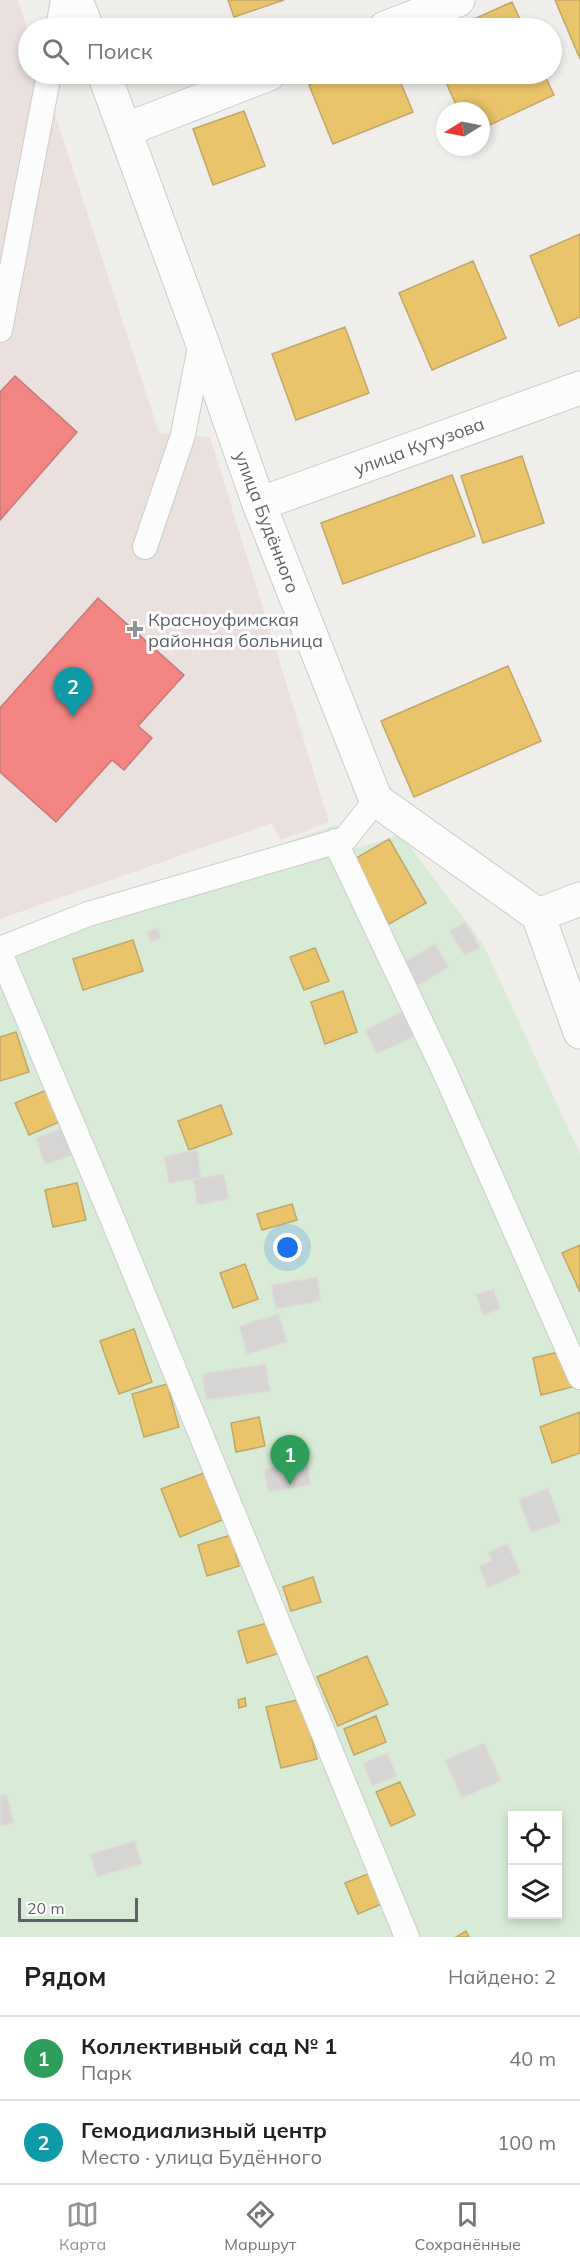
<!DOCTYPE html>
<html lang="ru">
<head>
<meta charset="utf-8">
<style>
  :root { --surface:#fff; --page:#f2f2f2; --text:#202124; --muted:#757577; --line:#e0e0e0; --accent:#919496 }
  body { margin:0; font-family:Mulish,sans-serif; background:var(--page); color:var(--text) }
  .controls { position:absolute; right:18px; bottom:18px; display:grid; overflow:hidden; border-radius:0px; box-shadow:0 3px 9px #0003 }
  .controls button { width:54px; height:54px; display:grid; place-items:center; padding:0; border:0; border-bottom:2px solid var(--line); background:var(--surface); color:var(--text); font:30px sans-serif }
  .compass { position:absolute; left:436px; top:102px; width:54px; height:54px; border-radius:50%; background:var(--surface); box-shadow:0 3px 9px #0003; rotate:260deg }
  .scale { position:absolute; left:18px; bottom:15px; width:120px; box-sizing:border-box; padding-left:6px; border:3px solid #5f6368; border-top:0; font-size:16px; line-height:21px; white-space:nowrap; color:#5f6368; -webkit-text-stroke:4px #fff; paint-order:stroke }
  .you { position:absolute; left:288px; top:1248px; width:21px; height:21px; margin:-15px; border:4px solid #fff; border-radius:50%; background:#1a73e8; box-shadow:0 0 0 9px #1a73e833 }
  .badge { display:grid; place-items:center; width:39px; height:39px; border-radius:50%; background:var(--accent); color:#fff; font-size:20px; font-weight:700 }
  .pin { position:absolute; translate:-50% -50px; filter:drop-shadow(0 2px 3px #0008) }
  .pin::after { content:''; position:absolute; top:32px; width:21px; height:18px; background:inherit; clip-path:polygon(0 0,100% 0,50% 100%) }
  .list { margin:0; padding:0; list-style:none }
  h2 { display:flex; justify-content:space-between; align-items:center; height:78px; margin:0; padding:0 24px; font-size:26px }
  h2 small { font-size:20px; font-weight:400; color:var(--muted) }
  .list li { display:grid; grid-template-columns:39px 1fr auto; gap:18px; align-items:center; box-sizing:border-box; height:84px; padding:0 24px; border-top:2px solid var(--line) }
  .list b { display:block; font-size:22px; white-space:nowrap }
  .list p { margin:0; font-size:20px; white-space:nowrap; color:var(--muted) }
  .list em { font-size:20px; font-style:normal; color:var(--muted) }
  .icon { flex:none; width:33px; height:33px; fill:none; stroke:currentColor; stroke-width:2; stroke-linecap:round; stroke-linejoin:round }
  .map { position:relative; flex:none; width:580px; height:1937px; overflow:hidden }
  .search { position:absolute; background:var(--surface); box-shadow:0 3px 9px #0003; left:18px; right:18px; top:18px; height:66px; display:flex; align-items:center; gap:15px; box-sizing:border-box; padding:0 21px; border-radius:33px; color:var(--muted); font-size:22px }
  .sheet { height:246px; background:var(--surface) }
  nav { display:flex; justify-content:space-around; align-items:center; box-sizing:border-box; height:84px; border-top:2px solid var(--line); background:var(--surface); font-size:16px; color:var(--muted) }
  nav a { display:grid; justify-items:center; gap:3px }
  nav .on { color:var(--accent) }
  .map>svg:first-child { display:block }
  .medical { fill:#eae0de }
  .green { fill:#d8ebd6; fill-rule:evenodd }
  .homes { fill:#e9c46a; stroke:#c0a769; stroke-width:1.5 }
  .health { fill:#f28482; stroke:#c67a7a; stroke-width:1.5 }
  .building { fill:#d6d5d3; stroke:#deddd9; stroke-width:1.5 }
  .lines { fill:none; stroke-linecap:round; stroke-linejoin:round }
  .lane-casing { stroke:#cbcccc; stroke-width:26 }
  .street-casing { stroke:#cbcccc; stroke-width:35 }
  .secondary-casing { stroke:#cacacb; stroke-width:35 }
  .lane { stroke:#fdfcfc; stroke-width:24 }
  .street { stroke:#fdfcfc; stroke-width:33 }
  .secondary { stroke:#fdfcfc; stroke-width:33 }
  .poi-dot { fill:#919496; stroke:#fff; stroke-width:2 }
  .labels { text-anchor:middle; dominant-baseline:central; stroke-width:6; stroke-linejoin:round; paint-order:stroke }
  .street-label { font-size:18px; fill:#5f6368; stroke:#fff }
  .poi-label { font-size:18px; fill:#5f6368; stroke:#fff; text-anchor:start }
</style>
</head>
<body>
<div class="map">
<svg width="580" height="1937" viewBox="0 0 580 1937">
  <rect width="100%" height="100%" fill="#efeeea"/>
  <path class="medical" d="M 0,0 L 18,0 L 28,32 L 28,74 L 42,74 L 159,433 L 210,437 L 329,822 L 280,840 L 272,823 L 0,919 Z"/>
  <path class="green" d="M 337,825 L 351,849 L 389,839 L 400,833 L 483,944 L 580,1154 L 580,1937 L 0,1937 L 0,940 ZM 512,1816 L 558,1816 L 558,1914 L 512,1914 Z"/>
  <path class="homes" d="M 228,0 L 284,0 L 234,17 Z
    M 555,0 L 580,0 L 580,59 Z
    M 512,2 L 524,28 L 454,28 Z
    M 338,74 L 397,74 L 413,112 L 333,144 L 309,85 Z
    M 442,74 L 544,74 L 554,95 L 481,129 L 481,111 L 459,111 Z
    M 244,111 L 265,166 L 213,185 L 193,129 Z
    M 580,234 L 580,317 L 559,326 L 530,256 Z
    M 473,261 L 506,338 L 432,370 L 399,293 Z
    M 345,327 L 369,393 L 296,420 L 272,354 Z
    M 522,456 L 544,523 L 483,543 L 461,476 Z
    M 452,475 L 475,536 L 343,584 L 321,523 Z
    M 508,666 L 541,741 L 414,797 L 381,721 Z
    M 389,839 L 426,903 L 389,924 L 353,860 Z
    M 133,940 L 143,971 L 83,990 L 73,959 Z
    M 315,948 L 329,981 L 304,990 L 290,957 Z
    M 343,991 L 357,1032 L 325,1044 L 311,1002 Z
    M 16,1032 L 29,1072 L 0,1081 L 0,1037 Z
    M 47,1090 L 61,1121 L 29,1135 L 15,1103 Z
    M 221,1105 L 232,1134 L 189,1150 L 178,1121 Z
    M 77,1183 L 86,1220 L 53,1227 L 45,1190 Z
    M 292,1204 L 297,1220 L 262,1230 L 257,1214 Z
    M 580,1245 L 580,1292 L 562,1253 Z
    M 245,1264 L 258,1299 L 233,1308 L 220,1273 Z
    M 134,1329 L 152,1382 L 119,1394 L 100,1341 Z
    M 563,1351 L 572,1387 L 541,1395 L 533,1358 Z
    M 167,1384 L 179,1427 L 144,1437 L 132,1394 Z
    M 580,1412 L 580,1453 L 552,1463 L 540,1427 Z
    M 259,1417 L 265,1446 L 236,1452 L 231,1423 Z
    M 204,1473 L 222,1520 L 180,1537 L 161,1489 Z
    M 231,1535 L 239,1566 L 207,1576 L 198,1545 Z
    M 313,1577 L 321,1602 L 291,1611 L 283,1587 Z
    M 271,1622 L 280,1653 L 247,1663 L 238,1631 Z
    M 367,1656 L 388,1704 L 338,1726 L 317,1677 Z
    M 245,1698 L 246,1706 L 239,1708 L 238,1700 Z
    M 302,1699 L 317,1759 L 281,1768 L 266,1707 Z
    M 376,1716 L 386,1742 L 354,1755 L 344,1729 Z
    M 400,1782 L 415,1815 L 391,1826 L 376,1792 Z
    M 373,1872 L 386,1902 L 358,1914 L 345,1883 Z
    M 466,1931 L 469,1937 L 456,1937 Z"/>
  <path class="health" d="M 15,376 L 77,432 L 0,520 L 0,392 Z
    M 98,598 L 184,675 L 138,726 L 152,738 L 124,770 L 112,760 L 56,822 L 0,772 L 0,708 Z"/>
  <path class="building" d="M 465,922 L 480,947 L 465,956 L 449,931 Z
    M 158,928 L 161,938 L 150,942 L 147,932 Z
    M 435,944 L 449,967 L 418,986 L 404,962 Z
    M 404,1011 L 415,1036 L 377,1054 L 365,1030 Z
    M 65,1127 L 75,1154 L 45,1165 L 36,1138 Z
    M 197,1150 L 201,1178 L 169,1183 L 164,1156 Z
    M 224,1174 L 229,1199 L 197,1205 L 193,1179 Z
    M 317,1277 L 321,1301 L 276,1309 L 271,1285 Z
    M 494,1289 L 500,1309 L 483,1315 L 476,1294 Z
    M 279,1314 L 287,1342 L 247,1354 L 239,1326 Z
    M 266,1364 L 270,1391 L 206,1400 L 202,1374 Z
    M 307,1461 L 311,1485 L 268,1492 L 264,1469 Z
    M 548,1488 L 561,1522 L 531,1533 L 519,1499 Z
    M 507,1544 L 521,1573 L 488,1588 L 479,1566 L 492,1560 L 488,1552 Z
    M 484,1743 L 501,1781 L 462,1798 L 445,1760 Z
    M 387,1753 L 397,1776 L 372,1786 L 363,1763 Z
    M 7,1794 L 14,1823 L 0,1826 L 0,1796 Z
    M 135,1841 L 142,1864 L 97,1877 L 90,1854 Z"/>
  <g class="lines">
    <defs>
      <path id="lane" d="M 58,28 L 63,0
        M 0,330 L 49,74
        M 145,547 L 183,435 L 201,341
        M 335,841 L 446,1075 L 580,1377
        M 0,949 L 88,914 L 345,839 L 376,800
        M 0,953 L 110,1213 L 407,1937"/>
      <path id="street" d="M 385,28 L 458,0
        M 125,130 L 269,74
        M 259,504 L 580,388
        M 538,915 L 580,899"/>
      <path id="secondary" d="M 76,0 L 87,28
        M 104,74 L 201,339 L 259,504 L 376,800 L 538,915 L 580,1032"/>
    </defs>
    <use href="#lane" class="lane-casing"/>
    <use href="#street" class="street-casing"/>
    <use href="#secondary" class="secondary-casing"/>
    <use href="#lane" class="lane"/>
    <use href="#street" class="street"/>
    <use href="#secondary" class="secondary"/>
  </g>
  <path class="poi-dot" d="M132 620h6v6h6v6h-6v6h-6v-6h-6v-6h6z"/>
  <g class="labels">
    <g class="street-label">
      <text transform="translate(419 446) rotate(-20)">улица Кутузова</text>
      <text transform="translate(267 522) rotate(69)">улица Будённого</text>
    </g>
    <g class="poi-label">
      <text x="148" y="619">Красноуфимская<tspan x="148" dy="21">районная больница</tspan></text>
    </g>
  </g>
</svg>
<div class="controls">
<button><svg class="icon" aria-label="locate" viewBox="0 0 24 24"><circle cx="12" cy="12" r="6"/><path d="M12 2v4M12 18v4M2 12h4M18 12h4"/></svg></button>
<button><svg class="icon" aria-label="layers" viewBox="0 0 24 24"><path d="M12 4l9 5-9 5-9-5zM3 14l9 5 9-5"/></svg></button>
</div>
<svg class="compass" viewBox="-18 -18 36 36"><path d="M0-13l5 13h-10z" fill="#e53935"/><path d="M0 13l5-13h-10z" fill="#757577"/></svg>
<div class="scale">20 m</div>
<div class="you"></div>
<div class="pin badge" style="left:290px;top:1485px;background:#2e9e5b">1</div>
<div class="pin badge" style="left:73px;top:717px;background:#0f9aa8">2</div>
<div class="search"><svg class="icon" aria-label="search" viewBox="0 0 24 24"><circle cx="10" cy="10" r="6"/><path d="M15 15l6 6"/></svg>Поиск</div>
</div>
<section class="sheet">
<h2>Рядом<small>Найдено: 2</small></h2>
<ul class="list">
<li><span class="badge" style="background:#2e9e5b">1</span><div><b>Коллективный сад № 1</b><p>Парк</p></div><em>40 m</em></li>
<li><span class="badge" style="background:#0f9aa8">2</span><div><b>Гемодиализный центр</b><p>Место · улица Будённого</p></div><em>100 m</em></li>
</ul>
</section>
<nav>
<a class="on"><svg class="icon" aria-label="map" viewBox="0 0 24 24"><path d="M3 6l6-2 6 2 6-2v14l-6 2-6-2-6 2zM9 4v14M15 6v14"/></svg>Карта</a>
<a><svg class="icon" aria-label="directions" viewBox="0 0 24 24"><path d="M12 3l9 9-9 9-9-9zM9 14v-3h6M13 9l2 2-2 2"/></svg>Маршрут</a>
<a><svg class="icon" aria-label="saved" viewBox="0 0 24 24"><path d="M7 4h10v16l-5-4-5 4z"/></svg>Сохранённые</a>
</nav>
</body>
</html>
